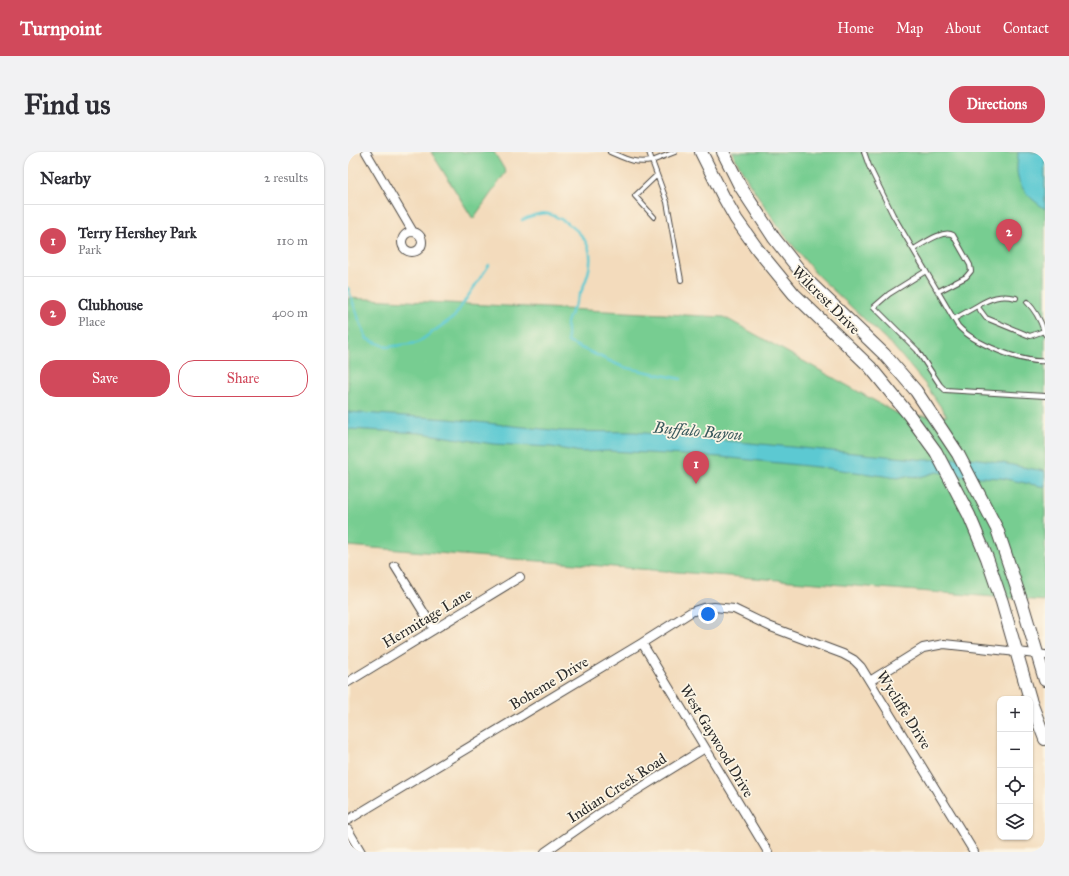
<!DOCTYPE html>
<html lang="en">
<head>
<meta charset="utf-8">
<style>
  :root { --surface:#fff; --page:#f2f2f3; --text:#2b2b33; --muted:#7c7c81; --line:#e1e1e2; --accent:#d1495b }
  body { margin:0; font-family:"IM FELL Great Primer",serif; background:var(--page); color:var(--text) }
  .controls { position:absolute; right:12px; bottom:12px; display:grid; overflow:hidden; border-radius:8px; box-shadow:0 1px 3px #0004 }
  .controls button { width:36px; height:36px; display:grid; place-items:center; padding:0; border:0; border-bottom:1px solid var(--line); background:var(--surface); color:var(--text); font:20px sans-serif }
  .you { position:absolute; left:360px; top:462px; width:14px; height:14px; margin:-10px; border:3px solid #fff; border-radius:50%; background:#1a73e8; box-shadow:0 0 0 6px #1a73e833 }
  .badge { display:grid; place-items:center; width:26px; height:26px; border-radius:50%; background:var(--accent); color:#fff; font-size:13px; font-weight:700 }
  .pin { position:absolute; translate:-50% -33px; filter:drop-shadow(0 1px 2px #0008) }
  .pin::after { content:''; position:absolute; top:21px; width:14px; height:12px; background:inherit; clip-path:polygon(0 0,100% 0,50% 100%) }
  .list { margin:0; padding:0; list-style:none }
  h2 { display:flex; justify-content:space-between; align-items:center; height:52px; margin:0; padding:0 16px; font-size:17px }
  h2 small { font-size:13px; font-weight:400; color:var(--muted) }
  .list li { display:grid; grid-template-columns:26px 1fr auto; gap:12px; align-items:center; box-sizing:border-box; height:72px; padding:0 16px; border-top:1px solid var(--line) }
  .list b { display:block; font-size:15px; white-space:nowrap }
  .list p { margin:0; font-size:13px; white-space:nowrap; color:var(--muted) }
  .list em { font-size:13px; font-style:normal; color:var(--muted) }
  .actions { display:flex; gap:8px; padding:12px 16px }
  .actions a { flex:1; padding:9px 0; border:1px solid var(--accent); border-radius:16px; text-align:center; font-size:14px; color:var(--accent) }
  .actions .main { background:var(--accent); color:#fff }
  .icon { flex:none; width:22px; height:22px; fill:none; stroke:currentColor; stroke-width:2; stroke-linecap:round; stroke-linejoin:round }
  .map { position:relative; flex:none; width:697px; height:700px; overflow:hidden; border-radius:16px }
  header { display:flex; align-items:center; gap:24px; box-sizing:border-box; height:56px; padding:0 20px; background:var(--accent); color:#fff }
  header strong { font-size:19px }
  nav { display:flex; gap:22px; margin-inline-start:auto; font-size:14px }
  .intro { display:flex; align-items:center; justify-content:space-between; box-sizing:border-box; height:96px; padding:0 24px }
  h1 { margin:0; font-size:28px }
  .button { padding:10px 18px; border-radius:16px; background:var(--accent); color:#fff; font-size:14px; font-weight:700 }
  main { display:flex; gap:24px; padding:0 24px }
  aside { flex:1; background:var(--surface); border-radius:16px; box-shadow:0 1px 3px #0004 }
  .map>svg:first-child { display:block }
  .green { fill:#77cd91; stroke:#517c5e }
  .water { fill:#5cc9d2; stroke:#447a7e }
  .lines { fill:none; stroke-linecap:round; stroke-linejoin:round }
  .stream { stroke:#5cc9d2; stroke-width:2.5 }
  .lane-casing { stroke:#494541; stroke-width:6 }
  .street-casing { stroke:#494541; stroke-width:10 }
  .secondary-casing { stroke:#494541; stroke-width:14 }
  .lane { stroke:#fff; stroke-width:4 }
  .street { stroke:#fff; stroke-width:8 }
  .secondary { stroke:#fff; stroke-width:12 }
  .labels { text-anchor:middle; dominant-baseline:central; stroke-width:3.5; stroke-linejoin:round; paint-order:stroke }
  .street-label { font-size:15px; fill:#2b2b2b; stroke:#fcf5e5 }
  .water-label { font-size:16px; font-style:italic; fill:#3a5a5d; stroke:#fcf5e5 }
</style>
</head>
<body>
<header>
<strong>Turnpoint</strong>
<nav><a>Home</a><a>Map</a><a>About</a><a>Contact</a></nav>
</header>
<div class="intro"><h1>Find us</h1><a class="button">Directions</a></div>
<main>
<aside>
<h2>Nearby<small>2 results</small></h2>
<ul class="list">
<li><span class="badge">1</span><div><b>Terry Hershey Park</b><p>Park</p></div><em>110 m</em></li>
<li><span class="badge">2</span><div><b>Clubhouse</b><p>Place</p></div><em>400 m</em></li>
</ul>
<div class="actions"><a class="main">Save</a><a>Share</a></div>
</aside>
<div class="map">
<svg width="697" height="700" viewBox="0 0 697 700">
  <rect width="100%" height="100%" fill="#fcf5e5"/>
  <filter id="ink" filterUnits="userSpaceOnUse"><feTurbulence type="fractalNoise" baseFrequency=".025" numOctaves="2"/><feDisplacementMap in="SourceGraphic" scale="8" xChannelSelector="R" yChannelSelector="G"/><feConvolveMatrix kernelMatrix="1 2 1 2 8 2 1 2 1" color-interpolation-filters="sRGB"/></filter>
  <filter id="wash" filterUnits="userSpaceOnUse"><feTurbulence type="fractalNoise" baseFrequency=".012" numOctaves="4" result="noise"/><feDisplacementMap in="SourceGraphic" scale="16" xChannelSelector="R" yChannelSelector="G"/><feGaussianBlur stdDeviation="0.9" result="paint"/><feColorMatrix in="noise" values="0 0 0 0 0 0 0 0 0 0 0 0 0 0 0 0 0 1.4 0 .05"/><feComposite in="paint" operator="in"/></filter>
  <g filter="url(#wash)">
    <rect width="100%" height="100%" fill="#f3dbbc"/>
    <path class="green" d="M 83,0 L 146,0 L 158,20 L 125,67 Z
      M 384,0 L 697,0 L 697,449 L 0,394 L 0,146 L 376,165 L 554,264 L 599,264 L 577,232 L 545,194 L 468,122 L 434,80 L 400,29 Z"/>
    <path class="water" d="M 670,0 L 697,0 L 697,57 C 682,46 669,36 669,16 C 669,10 670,6 670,0 Z
      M 0,260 L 101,267 L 213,279 L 287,280 L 579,308 C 596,307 615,305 632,307 C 654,310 675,316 697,319 L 697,335 L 653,326 L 614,324 L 589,320 L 572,325 L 558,324 L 550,326 L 479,316 L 373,305 L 261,299 L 233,300 L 203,295 L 145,292 L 72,281 L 0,277 Z"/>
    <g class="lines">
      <path class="stream" d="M 174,68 C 194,59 199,58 219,71 C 254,94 243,119 228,151 C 225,157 220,165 219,171 C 218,177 220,184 220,190 L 275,215 L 333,227
        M 0,136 L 10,165 L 19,187 L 39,195 L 69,191 L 106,165 L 141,113"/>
    </g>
  </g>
  <g filter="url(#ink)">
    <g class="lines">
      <defs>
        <path id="lane" d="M 262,0 C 278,7 286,12 304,9 L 319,50 L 333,128
          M 301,0 L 304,9 L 327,0
          M 516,0 L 521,14 L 545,63 L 610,174 C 625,191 674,211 697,209
          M 306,65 L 287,44 L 309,23
          M 566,97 C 575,92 595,77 605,83 L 622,113 L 623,119 L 618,125 L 591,139
          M 578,119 L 541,142 L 526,155 L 569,198 L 592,233 L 597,238 L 697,244
          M 679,150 C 688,159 692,167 696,179
          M 629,154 C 642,146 653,142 668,146
          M 606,167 L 629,154 L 638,166 L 682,184 L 696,179 L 697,182"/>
        <path id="street" d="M 18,0 L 65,80
          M54 90a10 10 0 1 1 20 0a10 10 0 1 1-20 0Z
          M 47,414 L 86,477
          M 294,491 L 420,700
          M 522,529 L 575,496 L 596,492 L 697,503
          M 0,530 L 172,425
          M 0,668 L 294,491 L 343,460 L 355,456 L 366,455 L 386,457 L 423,475 L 495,502 L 506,508 L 513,515 L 626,700
          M 0,678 L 13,700
          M 197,700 L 257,658 L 357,596"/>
        <path id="secondary" d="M 353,0 L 375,44 L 388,67 L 410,98 L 446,142 L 522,215 L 561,263 L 588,300 L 621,363 L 639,406 L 654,450 L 682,547
          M 375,0 L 392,34 L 426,86 L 460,129 L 536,202 L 568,239 L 610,302 L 649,377 L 674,451 L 697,528
          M 682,548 L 697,587"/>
      </defs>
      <use href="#lane" class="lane-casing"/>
      <use href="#street" class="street-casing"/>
      <use href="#secondary" class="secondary-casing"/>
      <use href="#lane" class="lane"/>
      <use href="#street" class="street"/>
      <use href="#secondary" class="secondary"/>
    </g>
  </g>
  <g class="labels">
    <g class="street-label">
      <text transform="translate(478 148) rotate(45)">Wilcrest Drive</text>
      <text transform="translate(79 466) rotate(-31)">Hermitage Lane</text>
      <text transform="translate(201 531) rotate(-31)">Boheme Drive</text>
      <text transform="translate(556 558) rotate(58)">Wycliffe Drive</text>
      <text transform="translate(369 589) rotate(59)">West Gaywood Drive</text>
      <text transform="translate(269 636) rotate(-33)">Indian Creek Road</text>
    </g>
    <g class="water-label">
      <text transform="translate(350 279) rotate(5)">Buffalo Bayou</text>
    </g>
  </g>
</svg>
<div class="controls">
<button>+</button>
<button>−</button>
<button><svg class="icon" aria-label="locate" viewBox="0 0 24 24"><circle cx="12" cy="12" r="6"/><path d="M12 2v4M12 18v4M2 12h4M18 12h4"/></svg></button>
<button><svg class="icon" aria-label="layers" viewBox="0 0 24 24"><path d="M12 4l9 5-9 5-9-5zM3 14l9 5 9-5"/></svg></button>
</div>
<div class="you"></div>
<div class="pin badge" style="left:348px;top:332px">1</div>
<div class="pin badge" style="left:661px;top:100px">2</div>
</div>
</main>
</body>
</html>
